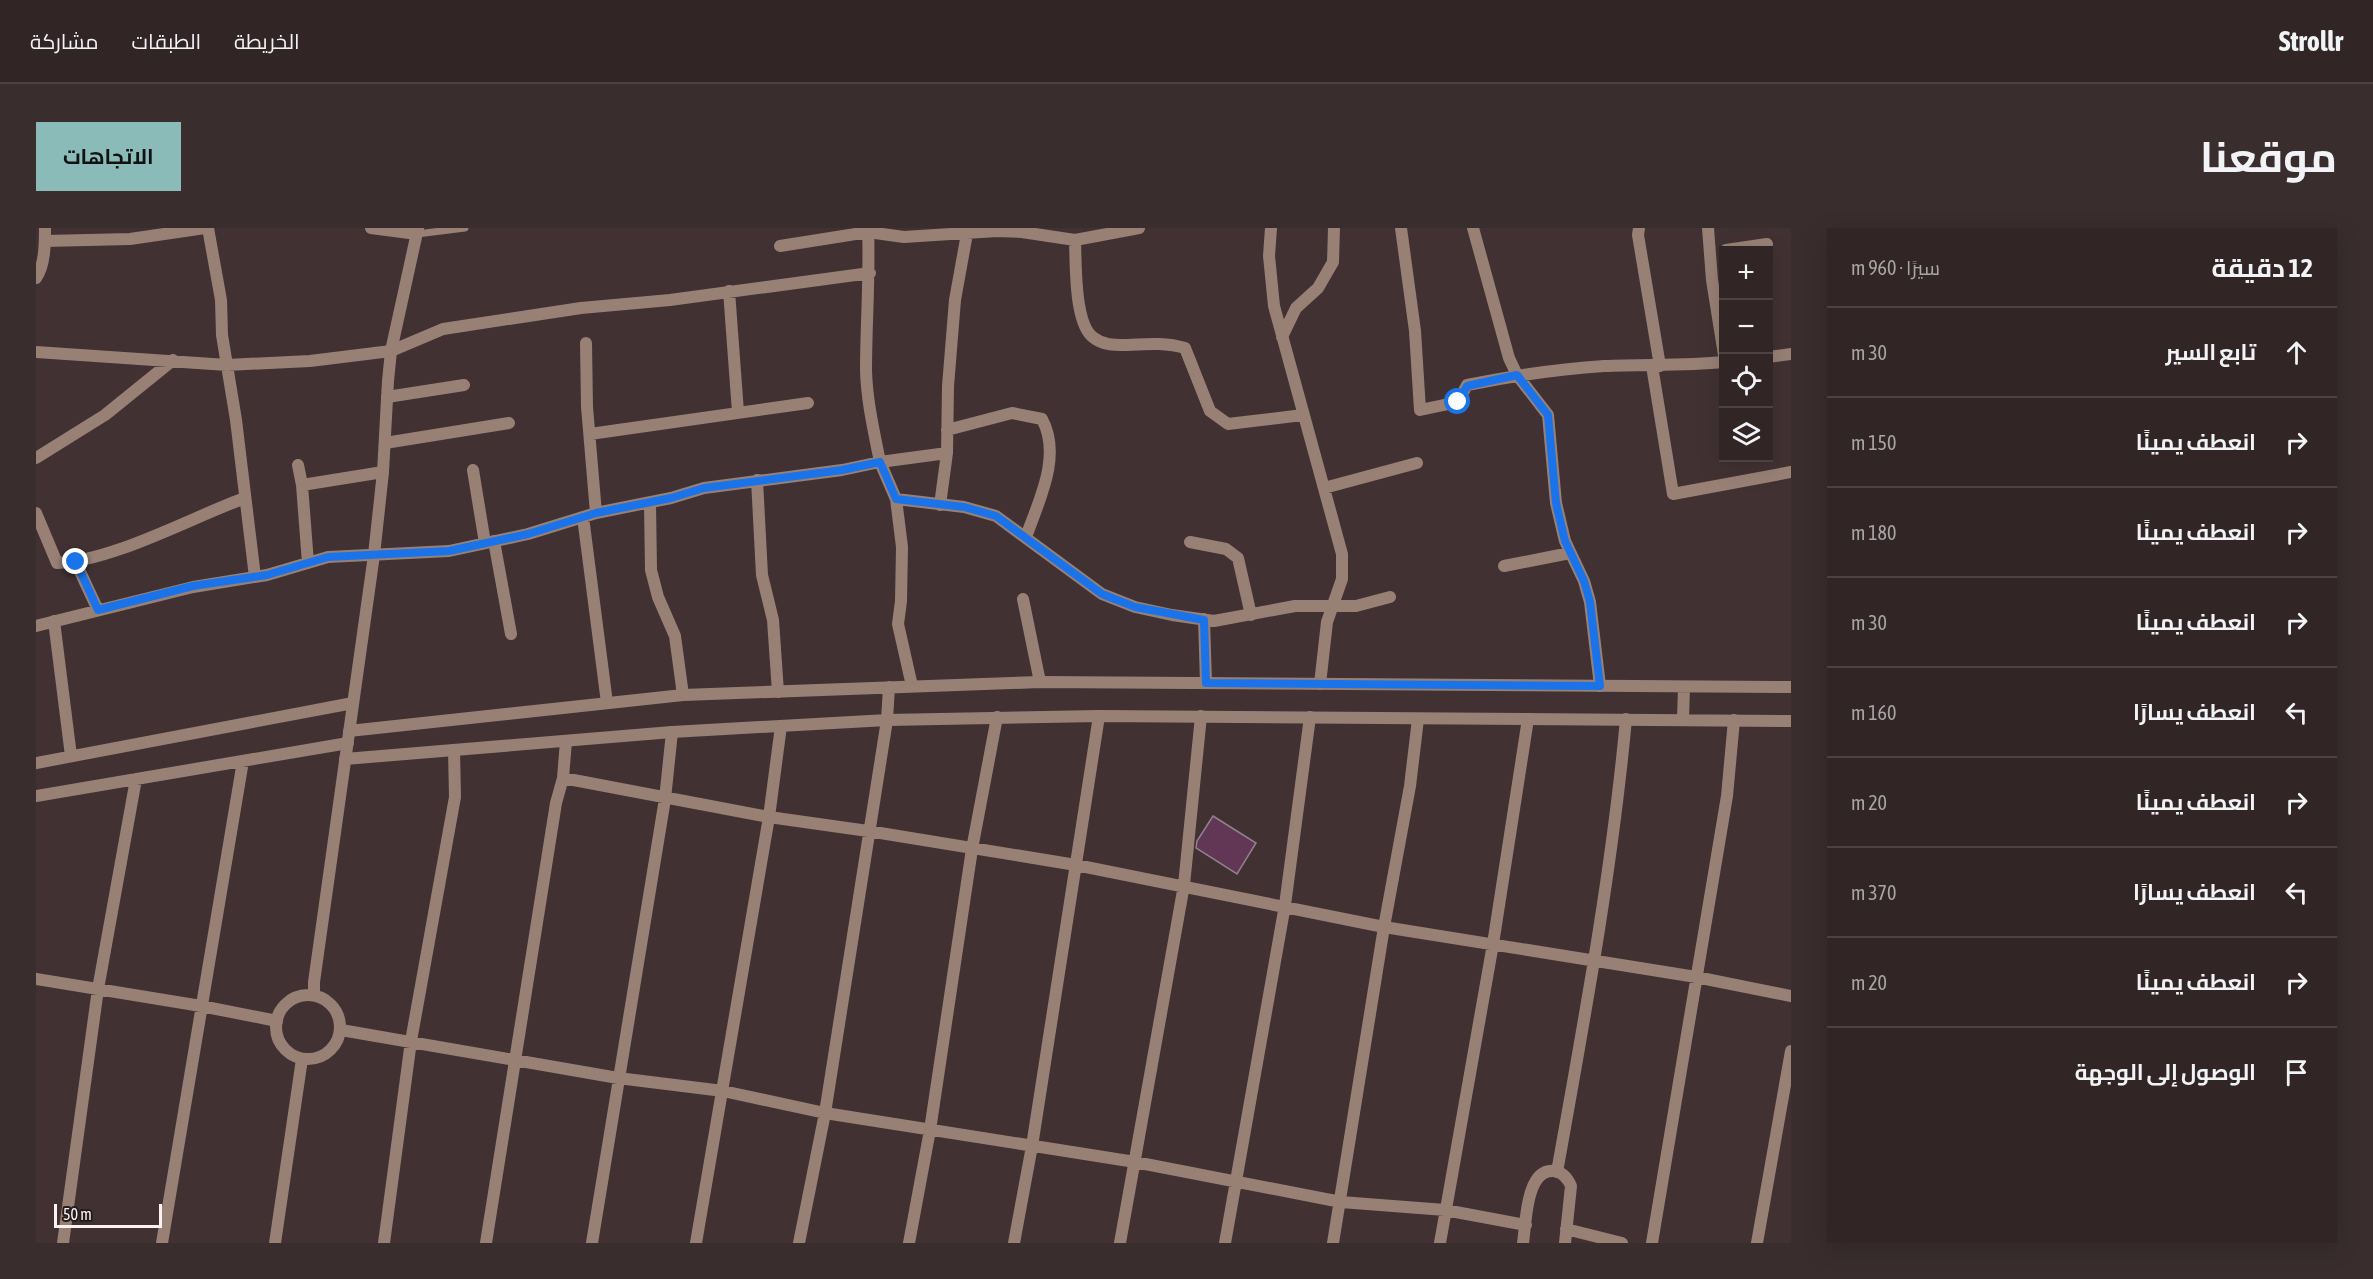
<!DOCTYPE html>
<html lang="ar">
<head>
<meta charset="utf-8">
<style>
  :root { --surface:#312526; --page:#392d2e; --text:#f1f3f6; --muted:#a8a5a7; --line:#4c4243; --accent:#8bbbb9 }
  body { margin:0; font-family:"Asap Condensed",Cairo,sans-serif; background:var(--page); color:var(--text); direction:rtl }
  .controls { position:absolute; right:18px; top:18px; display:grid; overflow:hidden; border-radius:0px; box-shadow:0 6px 24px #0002 }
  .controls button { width:54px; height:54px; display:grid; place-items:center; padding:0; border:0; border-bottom:2px solid var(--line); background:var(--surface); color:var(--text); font:30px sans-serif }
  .scale { position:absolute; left:18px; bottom:15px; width:108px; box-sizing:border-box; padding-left:6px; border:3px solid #fdf2f3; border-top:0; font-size:16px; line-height:21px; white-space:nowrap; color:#fdf2f3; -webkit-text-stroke:4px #231b1c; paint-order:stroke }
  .stop { position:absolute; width:18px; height:18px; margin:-14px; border:4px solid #1a73e8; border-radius:50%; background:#fff }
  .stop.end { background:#1a73e8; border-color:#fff; box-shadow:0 2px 6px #0008 }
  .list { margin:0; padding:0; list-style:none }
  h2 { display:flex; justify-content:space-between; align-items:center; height:78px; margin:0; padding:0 24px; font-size:26px }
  h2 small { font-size:20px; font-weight:400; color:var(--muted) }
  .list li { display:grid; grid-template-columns:39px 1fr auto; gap:18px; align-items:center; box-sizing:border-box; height:90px; padding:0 24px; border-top:2px solid var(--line) }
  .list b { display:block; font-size:22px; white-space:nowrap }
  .list em { font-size:20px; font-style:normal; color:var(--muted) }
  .icon { flex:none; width:33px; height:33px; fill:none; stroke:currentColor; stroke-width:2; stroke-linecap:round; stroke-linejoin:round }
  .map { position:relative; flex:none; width:1755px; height:1015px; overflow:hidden; direction:ltr; border-radius:0px }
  header { display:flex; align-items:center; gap:36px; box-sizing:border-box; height:84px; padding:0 30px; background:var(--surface); border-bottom:2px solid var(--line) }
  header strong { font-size:28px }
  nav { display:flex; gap:33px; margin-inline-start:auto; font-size:21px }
  .intro { display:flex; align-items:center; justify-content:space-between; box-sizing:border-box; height:144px; padding:0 36px }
  h1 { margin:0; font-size:42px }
  .button { padding:15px 27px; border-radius:0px; background:var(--accent); color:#111; font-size:21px; font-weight:700 }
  main { display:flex; gap:36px; padding:0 36px }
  aside { flex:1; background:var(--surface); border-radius:0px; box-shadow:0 6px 24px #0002 }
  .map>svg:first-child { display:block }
  .building { fill:#623756; stroke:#91818c; stroke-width:1.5 }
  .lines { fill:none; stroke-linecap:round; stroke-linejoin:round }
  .service { stroke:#988075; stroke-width:7 }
  .minor { stroke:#988075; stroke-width:12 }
  .tertiary { stroke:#988075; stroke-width:12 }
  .route { stroke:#1a73e8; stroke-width:8 }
</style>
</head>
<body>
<header>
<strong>Strollr</strong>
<nav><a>الخريطة</a><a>الطبقات</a><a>مشاركة</a></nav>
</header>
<div class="intro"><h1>موقعنا</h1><a class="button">الاتجاهات</a></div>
<main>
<aside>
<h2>12 دقيقة<small>سيرًا · 960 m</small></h2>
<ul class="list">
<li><svg class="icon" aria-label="ahead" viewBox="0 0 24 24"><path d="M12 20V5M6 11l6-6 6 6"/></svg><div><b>تابع السير</b></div><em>30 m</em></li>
<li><svg class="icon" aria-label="right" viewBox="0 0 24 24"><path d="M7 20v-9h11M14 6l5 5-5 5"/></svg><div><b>انعطف يمينًا</b></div><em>150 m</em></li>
<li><svg class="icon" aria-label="right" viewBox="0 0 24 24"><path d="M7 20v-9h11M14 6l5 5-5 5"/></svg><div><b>انعطف يمينًا</b></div><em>180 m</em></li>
<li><svg class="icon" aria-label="right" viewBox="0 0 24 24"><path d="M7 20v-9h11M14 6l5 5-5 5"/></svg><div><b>انعطف يمينًا</b></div><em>30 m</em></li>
<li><svg class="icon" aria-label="left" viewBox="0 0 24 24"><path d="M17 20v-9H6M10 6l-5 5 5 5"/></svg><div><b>انعطف يسارًا</b></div><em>160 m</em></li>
<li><svg class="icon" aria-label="right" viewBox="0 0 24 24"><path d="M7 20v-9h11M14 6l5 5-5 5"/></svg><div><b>انعطف يمينًا</b></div><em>20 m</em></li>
<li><svg class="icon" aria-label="left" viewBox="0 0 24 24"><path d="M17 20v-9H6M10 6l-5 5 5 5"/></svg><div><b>انعطف يسارًا</b></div><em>370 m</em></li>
<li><svg class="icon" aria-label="right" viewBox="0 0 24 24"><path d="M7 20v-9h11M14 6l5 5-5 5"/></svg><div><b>انعطف يمينًا</b></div><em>20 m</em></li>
<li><svg class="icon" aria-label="arrive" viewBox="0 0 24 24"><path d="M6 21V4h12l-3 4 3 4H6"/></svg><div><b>الوصول إلى الوجهة</b></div></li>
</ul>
</aside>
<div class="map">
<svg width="1755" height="1015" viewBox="0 0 1755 1015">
  <rect width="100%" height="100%" fill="#413132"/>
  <path class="building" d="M 1177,588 L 1220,615 L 1201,646 L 1160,620 L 1161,613 Z"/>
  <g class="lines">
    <path class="service" d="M 381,6 L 429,0"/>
    <path class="minor" d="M 172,0 L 185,72 L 186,107 L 200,192 L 219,349
      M 335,0 L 381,6
      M 832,0 C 834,48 830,95 830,143 C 831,174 838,204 844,234 L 911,225
      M 1235,0 L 1233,28 L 1238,78 L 1306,326 L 1306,351 L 1291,394 L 1284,456
      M 1365,0 L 1379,103 L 1384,182 L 1422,174 L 1431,157 C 1476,148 1521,141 1568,138 C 1608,136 1647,138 1688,134
      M 1437,0 L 1473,130 L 1481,147 L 1512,187 L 1520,275 L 1529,313 L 1548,353 L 1554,374 L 1564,458
      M 1603,0 L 1602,7 L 1624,138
      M 1672,0 L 1676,52 L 1688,127
      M 1039,12 L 1103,0
      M 9,13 L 94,11 L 169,0
      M 744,18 L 832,4 L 868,9 L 961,3 L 986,4 L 1039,12 C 1040,35 1038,97 1058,110 C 1067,117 1078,117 1089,117 C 1109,116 1130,114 1149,120 L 1174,183 L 1192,196 L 1267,187
      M 1690,22 L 1731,16
      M 0,50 C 9,37 9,16 9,0
      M 693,63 L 702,184
      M 1246,109 L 1260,80 L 1282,60 L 1297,34 L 1298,0
      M 550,115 L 551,179 L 560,285
      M 0,124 L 191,137 L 274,133 L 355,123 L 407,101 L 545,80 L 634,72 L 834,45
      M 1732,129 L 1755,126
      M 1616,138 L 1637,266 L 1755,244
      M 351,169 L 428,157
      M 911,202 L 976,185 L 1006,191 C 1026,228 1003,272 990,309
      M 554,206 L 772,175
      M 349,215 L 473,195
      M 0,230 L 69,187 L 137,132
      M 262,237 L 266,257 L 272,335
      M 437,242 L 449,315
      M 721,252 L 726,347 L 737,392 L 742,464
      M 266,257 L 347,244
      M 1288,260 L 1381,235
      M 860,271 L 866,319 L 865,373 L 862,396 L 876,458
      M 614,275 L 615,342 L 622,369 L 639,408 L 647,467
      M 904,277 L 911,225 L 912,158 L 919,72 L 932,0
      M 0,285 L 21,335 C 77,333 154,290 209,270
      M 547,289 L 571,475
      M 458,313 L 475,406
      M 1154,314 L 1190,321 L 1202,330 L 1215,387
      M 40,335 L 62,382
      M 1468,338 L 1534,325
      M 987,371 L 1004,454
      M 1168,391 L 1170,455
      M 18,393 L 35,528
      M 0,398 L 157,359 L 231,347 L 292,329 L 413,323 L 492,306 L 560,285 L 635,270 L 668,260 L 806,242 L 844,234 L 860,271 L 928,279 L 960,288 L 1066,366 L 1099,379 L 1136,387 L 1178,393 L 1259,378 L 1320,378 L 1354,369
      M 0,535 L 317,475
      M 527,550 L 733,589 L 832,603 L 1040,637 L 1348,699 L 1660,749 L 1755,768
      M 0,568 L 312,515
      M 0,751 L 165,778 L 241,793
      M 305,802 L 582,850 L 687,863 L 789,885 L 1099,934 L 1305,974 L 1409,982 L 1490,997
      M 1521,944 C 1548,793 1576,643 1590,491
      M 1530,1001 L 1586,1015
      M 27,1015 L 62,761 L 100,551
      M 126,1015 L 207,533
      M 348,1015 L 375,813 L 419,569 L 418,522
      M 450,1015 L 520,575 L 527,550 L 530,513
      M 556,1015 L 629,571 L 636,504
      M 660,1015 L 733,589 L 745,498
      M 763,1015 L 789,885 L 851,492
      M 873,1015 L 894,902 L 936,621 L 961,489
      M 978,1015 L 996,918 L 1063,488
      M 1084,1015 L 1148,657 L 1165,488
      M 1189,1015 L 1249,677 L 1274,489
      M 1297,1015 L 1348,699 L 1374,558 L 1382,491
      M 1404,1015 L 1457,716 L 1492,491
      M 1487,1015 C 1490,995 1490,940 1518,943 C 1527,944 1532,951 1535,958 L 1529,1015
      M 1616,1015 L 1691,568 L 1698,492
      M 1721,1015 L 1755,823"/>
    <path class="tertiary" d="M 1647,491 L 1648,459
      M 851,492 L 853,459
      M 313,503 L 647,467 L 1004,454 L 1755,459
      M 309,531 L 636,504 L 851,492 L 1063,488 L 1755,493
      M 278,767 L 278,754 L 338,327 L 347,244 L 352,153 L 355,123 L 382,0
      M240 799a32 32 0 1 1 64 0a32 32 0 1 1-64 0Z
      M 239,1015 L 266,831"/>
  </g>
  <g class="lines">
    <path class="route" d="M 40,334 L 62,382 L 157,358 L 231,347 L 292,329 L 413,323 L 492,306 L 560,285 L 635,270 L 668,260 L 806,242 L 844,234 L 860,271 L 928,279 L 960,288 L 1066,366 L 1099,379 L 1168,392 L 1170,455 L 1564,458 L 1554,374 L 1548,353 L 1529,313 L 1520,275 L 1512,187 L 1481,147 L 1431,158 L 1422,174"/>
  </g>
</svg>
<div class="controls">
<button>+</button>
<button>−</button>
<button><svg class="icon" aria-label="locate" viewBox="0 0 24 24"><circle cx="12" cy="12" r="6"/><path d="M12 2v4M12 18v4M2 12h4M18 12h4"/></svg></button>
<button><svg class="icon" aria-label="layers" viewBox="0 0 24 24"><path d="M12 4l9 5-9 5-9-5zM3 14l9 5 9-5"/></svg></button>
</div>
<div class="scale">50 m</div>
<div class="stop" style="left:1422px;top:174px"></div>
<div class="stop end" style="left:40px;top:334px"></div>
</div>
</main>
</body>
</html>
